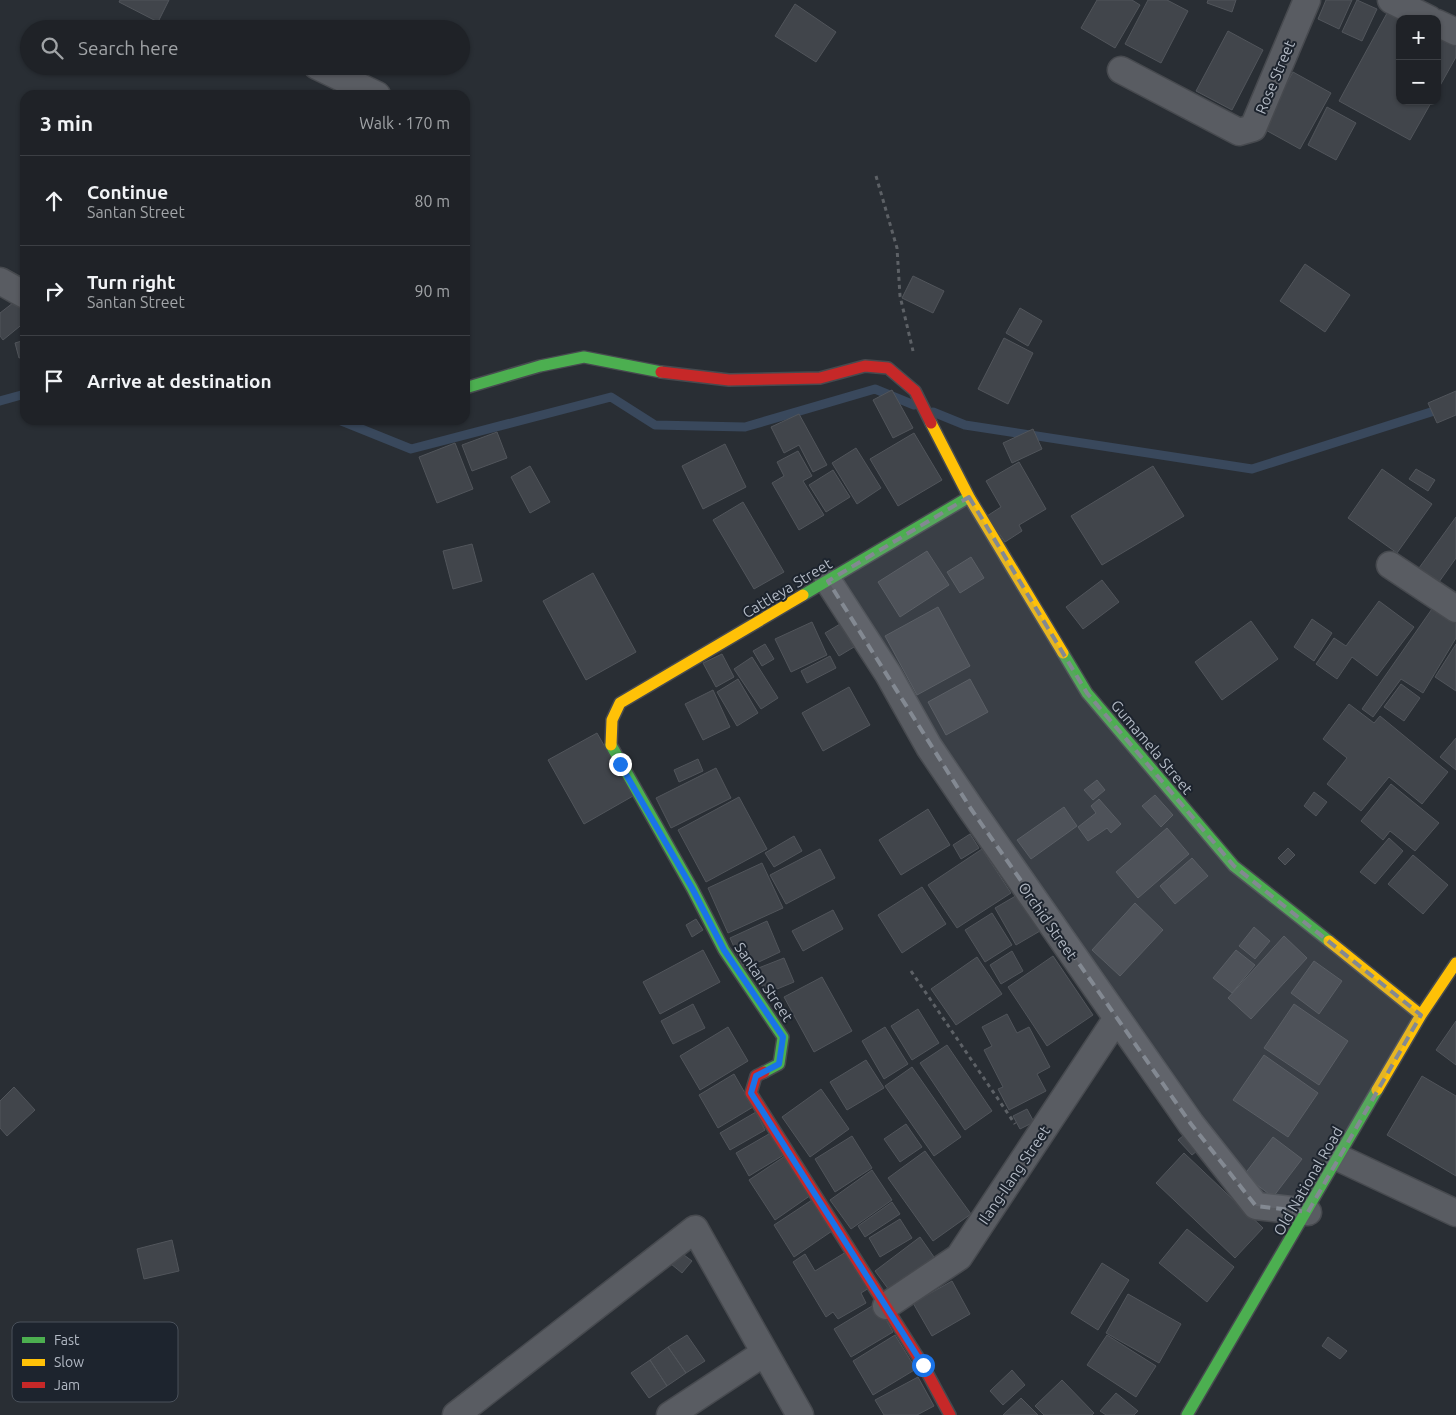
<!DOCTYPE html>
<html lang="en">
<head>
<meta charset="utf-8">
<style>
  :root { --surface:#1f2227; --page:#272a2f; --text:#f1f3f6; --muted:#a1a4a7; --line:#3c3f44 }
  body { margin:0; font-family:Ubuntu,sans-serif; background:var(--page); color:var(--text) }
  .controls { position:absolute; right:15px; top:15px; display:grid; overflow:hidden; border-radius:10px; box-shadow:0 1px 4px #0004 }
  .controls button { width:45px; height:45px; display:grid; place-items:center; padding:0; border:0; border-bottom:1px solid var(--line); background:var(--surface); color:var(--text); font:25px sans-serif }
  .stop { position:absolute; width:15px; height:15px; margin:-11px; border:4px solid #1a73e8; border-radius:50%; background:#fff }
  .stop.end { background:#1a73e8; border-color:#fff; box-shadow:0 1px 5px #0008 }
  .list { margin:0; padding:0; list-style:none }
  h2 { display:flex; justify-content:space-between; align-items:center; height:65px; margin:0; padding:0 20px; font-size:21px }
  h2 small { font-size:16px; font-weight:400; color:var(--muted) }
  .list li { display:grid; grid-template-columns:32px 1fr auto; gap:15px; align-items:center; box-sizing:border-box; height:90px; padding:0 20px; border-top:1px solid var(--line) }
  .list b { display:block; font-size:19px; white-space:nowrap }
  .list p { margin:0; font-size:16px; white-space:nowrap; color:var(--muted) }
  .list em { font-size:16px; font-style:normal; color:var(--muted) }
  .icon { flex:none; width:28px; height:28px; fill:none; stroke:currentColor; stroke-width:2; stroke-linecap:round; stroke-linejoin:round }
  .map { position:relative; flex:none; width:1456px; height:1415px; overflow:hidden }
  .search { position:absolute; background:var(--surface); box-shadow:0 1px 4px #0004; left:20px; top:20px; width:450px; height:55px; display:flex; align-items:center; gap:12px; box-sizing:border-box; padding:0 18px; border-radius:28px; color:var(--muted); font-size:19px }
  .panel { position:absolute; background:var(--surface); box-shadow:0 1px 4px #0004; left:20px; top:90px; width:450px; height:335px; border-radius:15px }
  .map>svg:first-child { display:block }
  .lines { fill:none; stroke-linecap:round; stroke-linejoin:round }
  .stream { stroke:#39485c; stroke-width:9 }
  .building { fill:#41454b; stroke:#51555b }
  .street-casing { stroke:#474a4f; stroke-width:29 }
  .fast-casing { stroke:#474a4f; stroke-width:14 }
  .slow-casing { stroke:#474a4f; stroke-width:14 }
  .jam-casing { stroke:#474a4f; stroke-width:14 }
  .path { stroke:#5d6166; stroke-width:3; stroke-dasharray:4 4; stroke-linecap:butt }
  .street { stroke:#595c62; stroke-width:26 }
  .fast { stroke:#4caf50; stroke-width:11 }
  .slow { stroke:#ffc107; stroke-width:11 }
  .jam { stroke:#c62828; stroke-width:11 }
  .route { stroke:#1a73e8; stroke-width:6 }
  .marked { fill:#838992; fill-opacity:0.2; stroke:#838992; stroke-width:4; stroke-dasharray:10 6; stroke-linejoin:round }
  .labels { text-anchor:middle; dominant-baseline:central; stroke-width:4; stroke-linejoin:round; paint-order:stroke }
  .street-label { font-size:15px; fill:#b3bac5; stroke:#1d242e }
  .key { fill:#1d242e; stroke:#4a515b; stroke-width:1 }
  .key-label { font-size:14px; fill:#b3bac5 }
</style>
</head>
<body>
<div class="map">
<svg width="1456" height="1415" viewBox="0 0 1456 1415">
  <rect width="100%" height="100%" fill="#292e34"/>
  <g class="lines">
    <path class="stream" d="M 0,401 L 25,394
      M 933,412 L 965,425 L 1252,469 L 1456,404
      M 339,420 L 411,449 L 611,397 L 655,425 L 745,427 L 875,389 L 914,405"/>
  </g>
  <path class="building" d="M 120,0 L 169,0 L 158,22 L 119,2 Z
    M 1097,0 L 1132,0 L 1140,5 L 1115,48 L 1081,28 Z
    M 1148,0 L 1167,0 L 1188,11 L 1161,63 L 1125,44 Z
    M 1208,0 L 1236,0 L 1232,12 L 1207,3 Z
    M 1326,0 L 1352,0 L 1339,29 L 1318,19 Z
    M 1357,0 L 1377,9 L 1362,41 L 1342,32 Z
    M 795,4 L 836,32 L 816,62 L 775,36 Z
    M 1392,4 L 1400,19 L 1400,101 L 1432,101 L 1410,140 L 1339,101 Z
    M 1437,30 L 1456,40 L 1456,57 L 1437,91 Z
    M 1228,31 L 1263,50 L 1232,110 L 1196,91 Z
    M 1293,72 L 1331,93 L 1300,149 L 1262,128 Z
    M 1327,107 L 1356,123 L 1336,160 L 1308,145 Z
    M 1305,264 L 1350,295 L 1325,332 L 1280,301 Z
    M 913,276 L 944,291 L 933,313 L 902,298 Z
    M 18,299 L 25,308 L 25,322 L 3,340 L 0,336 L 0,313 Z
    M 1020,308 L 1042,321 L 1028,346 L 1006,333 Z
    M 1004,338 L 1033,353 L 1008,404 L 978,389 Z
    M 25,340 L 25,356 L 19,358 L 15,343 Z
    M 892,390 L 913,428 L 893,438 L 873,400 Z
    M 1456,391 L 1456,415 L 1437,423 L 1428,403 Z
    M 799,414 L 827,465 L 813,472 L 799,445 L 784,453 L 771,427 Z
    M 1033,429 L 1042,449 L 1012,463 L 1003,443 Z
    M 497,432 L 507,458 L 472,471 L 462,445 Z
    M 914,433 L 942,480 L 898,506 L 870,459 Z
    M 455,443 L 473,489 L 437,503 L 419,457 Z
    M 725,444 L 746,487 L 703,509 L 682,466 Z
    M 856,448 L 881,488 L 857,504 L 832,463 Z
    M 798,451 L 812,476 L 803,481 L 824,515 L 799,530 L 772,483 L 784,476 L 777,462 Z
    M 1019,462 L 1046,509 L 1019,525 L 1022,531 L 1005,542 L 987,516 L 1001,507 L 986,481 Z
    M 530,466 L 550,502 L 530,513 L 511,477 Z
    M 1153,466 L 1184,516 L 1102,565 L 1071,516 Z
    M 1382,469 L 1432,504 L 1397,553 L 1348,518 Z
    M 1416,469 L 1435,480 L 1428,491 L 1409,479 Z
    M 833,470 L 850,497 L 826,512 L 809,485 Z
    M 743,502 L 784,572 L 754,589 L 713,520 Z
    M 1456,517 L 1456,558 L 1439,582 L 1419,568 Z
    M 472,544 L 482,581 L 453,589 L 443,551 Z
    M 927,551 L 949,585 L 900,617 L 878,582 Z
    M 971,557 L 984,578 L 960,593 L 947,572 Z
    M 593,573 L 636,652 L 586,680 L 543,601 Z
    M 1102,580 L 1119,602 L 1083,629 L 1066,607 Z
    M 1379,601 L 1414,627 L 1377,676 L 1352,657 L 1337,679 L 1316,664 L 1334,638 L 1346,646 Z
    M 1434,606 L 1456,620 L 1456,638 L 1423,693 L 1401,679 L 1373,717 L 1362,709 Z
    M 938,607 L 970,666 L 917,695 L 885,636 Z
    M 1312,619 L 1332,633 L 1314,661 L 1294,647 Z
    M 1251,621 L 1278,659 L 1222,700 L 1195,662 Z
    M 812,622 L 827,655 L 791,672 L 775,639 Z
    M 840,624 L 854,647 L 839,656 L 825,633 Z
    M 765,644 L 774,659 L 762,666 L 753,651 Z
    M 1456,644 L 1456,691 L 1435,677 Z
    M 722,654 L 734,677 L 716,687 L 703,663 Z
    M 830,656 L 836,668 L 807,683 L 801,671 Z
    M 752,657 L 778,698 L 761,709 L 734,669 Z
    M 738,679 L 758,713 L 737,726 L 717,692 Z
    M 970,679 L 988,712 L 946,735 L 928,702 Z
    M 1401,684 L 1420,698 L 1404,721 L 1384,707 Z
    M 849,687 L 870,725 L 823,751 L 802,713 Z
    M 713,690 L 730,727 L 703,740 L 685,704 Z
    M 1349,704 L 1374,723 L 1380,716 L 1448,772 L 1422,804 L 1389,777 L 1361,811 L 1327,784 L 1347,758 L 1323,739 Z
    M 597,733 L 633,796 L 584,824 L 548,760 Z
    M 1456,738 L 1456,770 L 1440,757 Z
    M 698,759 L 703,771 L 679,782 L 674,770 Z
    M 716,768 L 731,798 L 671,828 L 656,798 Z
    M 1097,780 L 1105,790 L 1093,800 L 1084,790 Z
    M 1391,784 L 1439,823 L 1415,851 L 1390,831 L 1383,840 L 1361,821 Z
    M 1314,792 L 1327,802 L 1316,816 L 1304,806 Z
    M 1155,795 L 1173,815 L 1161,827 L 1142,806 Z
    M 739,797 L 767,849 L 706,882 L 678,830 Z
    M 1099,799 L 1121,824 L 1111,833 L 1107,828 L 1088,841 L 1078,827 L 1096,813 L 1091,806 Z
    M 1064,807 L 1077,826 L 1031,859 L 1017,840 Z
    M 928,809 L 950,845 L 901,875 L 879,840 Z
    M 1167,828 L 1189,854 L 1138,898 L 1116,872 Z
    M 970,834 L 979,848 L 961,859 L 953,845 Z
    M 794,836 L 802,851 L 774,867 L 765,853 Z
    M 1389,838 L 1403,851 L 1375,884 L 1360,872 Z
    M 1288,848 L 1295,855 L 1285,865 L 1278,858 Z
    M 820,849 L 835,878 L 786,904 L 770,875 Z
    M 982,849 L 1011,893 L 957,928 L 928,885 Z
    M 1413,855 L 1448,885 L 1423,914 L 1388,884 Z
    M 1192,858 L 1208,876 L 1175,904 L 1160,886 Z
    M 762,863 L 783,908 L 728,933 L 708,888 Z
    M 922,887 L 946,924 L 902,953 L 878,915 Z
    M 1019,894 L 1040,931 L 1016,945 L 995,908 Z
    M 1135,903 L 1163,930 L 1120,976 L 1092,950 Z
    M 833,910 L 843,929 L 803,951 L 792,931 Z
    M 992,913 L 1012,945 L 985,962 L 965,930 Z
    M 696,919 L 703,930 L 692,937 L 686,925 Z
    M 767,921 L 780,952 L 744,969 L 730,938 Z
    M 1254,927 L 1270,941 L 1255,959 L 1239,946 Z
    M 1284,936 L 1307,958 L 1251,1019 L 1228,998 Z
    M 703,950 L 720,982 L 660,1014 L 643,982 Z
    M 1236,950 L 1255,965 L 1232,993 L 1213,978 Z
    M 1012,951 L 1023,971 L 1001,984 L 990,965 Z
    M 1053,956 L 1093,1015 L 1047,1046 L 1008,987 Z
    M 977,957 L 1002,994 L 956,1025 L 931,989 Z
    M 784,958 L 794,982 L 765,994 L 756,969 Z
    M 1314,961 L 1342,981 L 1319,1014 L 1291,993 Z
    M 822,977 L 852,1031 L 814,1052 L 784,997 Z
    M 693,1004 L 705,1028 L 673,1044 L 661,1021 Z
    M 1294,1004 L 1348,1041 L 1319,1085 L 1264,1048 Z
    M 918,1009 L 939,1043 L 912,1060 L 891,1026 Z
    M 1007,1014 L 1017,1033 L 1029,1027 L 1050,1067 L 1037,1074 L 1046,1091 L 1009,1110 L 998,1089 L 1003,1087 L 984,1050 L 992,1046 L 982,1027 Z
    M 1456,1021 L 1456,1065 L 1436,1050 Z
    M 728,1027 L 748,1061 L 700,1090 L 680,1056 Z
    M 885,1027 L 908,1064 L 884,1079 L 862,1041 Z
    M 947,1045 L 992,1111 L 965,1130 L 920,1063 Z
    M 1264,1055 L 1318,1093 L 1288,1137 L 1233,1100 Z
    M 866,1060 L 884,1088 L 847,1110 L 830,1082 Z
    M 912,1067 L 961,1137 L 934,1156 L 885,1086 Z
    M 734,1074 L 753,1107 L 718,1128 L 699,1095 Z
    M 1422,1076 L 1456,1096 L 1456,1176 L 1387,1135 Z
    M 14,1087 L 35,1110 L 7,1136 L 0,1128 L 0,1101 Z
    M 821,1089 L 849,1129 L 810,1157 L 782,1117 Z
    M 1027,1109 L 1034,1122 L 1020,1129 L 1013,1116 Z
    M 756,1112 L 765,1130 L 730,1150 L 720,1133 Z
    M 906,1124 L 922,1147 L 900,1162 L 884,1139 Z
    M 774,1131 L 787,1153 L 749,1176 L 736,1153 Z
    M 1189,1131 L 1203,1146 L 1192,1155 L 1178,1140 Z
    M 852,1136 L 872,1168 L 835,1192 L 815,1159 Z
    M 1273,1137 L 1302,1159 L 1273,1197 L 1244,1175 Z
    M 925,1151 L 971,1214 L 933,1241 L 888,1178 Z
    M 1184,1153 L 1263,1228 L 1235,1258 L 1156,1183 Z
    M 785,1156 L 811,1195 L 775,1220 L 749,1180 Z
    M 872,1170 L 892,1200 L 851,1229 L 830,1200 Z
    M 812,1200 L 832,1231 L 794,1257 L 774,1225 Z
    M 892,1202 L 900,1214 L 865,1237 L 858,1226 Z
    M 900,1219 L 912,1238 L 880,1257 L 869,1238 Z
    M 1187,1229 L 1234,1267 L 1207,1302 L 1159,1263 Z
    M 920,1237 L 934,1257 L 889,1290 L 875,1271 Z
    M 172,1240 L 179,1271 L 144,1279 L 137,1249 Z
    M 680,1252 L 692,1261 L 682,1273 L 671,1264 Z
    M 846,1252 L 869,1288 L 861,1293 L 866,1303 L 838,1319 L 833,1312 L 826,1317 L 793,1262 L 805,1254 L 815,1271 Z
    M 1102,1263 L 1129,1280 L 1098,1330 L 1071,1313 Z
    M 952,1281 L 970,1314 L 932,1336 L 913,1303 Z
    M 1128,1294 L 1181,1324 L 1159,1363 L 1106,1333 Z
    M 877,1303 L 893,1332 L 851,1357 L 834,1329 Z
    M 687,1335 L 705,1361 L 686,1373 L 668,1347 Z
    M 895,1335 L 916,1369 L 873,1395 L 853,1361 Z
    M 1107,1335 L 1156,1366 L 1136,1397 L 1087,1365 Z
    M 1328,1337 L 1347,1351 L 1340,1359 L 1322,1346 Z
    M 668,1347 L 686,1373 L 667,1386 L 650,1360 Z
    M 650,1360 L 667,1386 L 649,1398 L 631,1373 Z
    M 1012,1370 L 1025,1385 L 1003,1405 L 990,1391 Z
    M 918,1377 L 934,1406 L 917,1415 L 884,1415 L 875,1400 Z
    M 1062,1380 L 1094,1413 L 1092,1415 L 1044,1415 L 1035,1406 Z
    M 1116,1393 L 1138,1411 L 1134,1415 L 1106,1415 L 1100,1411 Z
    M 1021,1398 L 1038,1415 L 1003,1415 Z"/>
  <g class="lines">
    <defs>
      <path id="street" d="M 1391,0 L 1429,19
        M 1437,23 L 1456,32
        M 317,66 L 377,95
        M 1121,70 L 1239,132 L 1253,128 L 1307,0
        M 0,281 L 25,295
        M 1390,565 L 1456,609
        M 828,581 L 888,674 L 929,747 L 971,809 L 1191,1124 L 1256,1206 L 1308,1212
        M 1339,1158 L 1456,1213
        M 886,1306 L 959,1257 L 1117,1018
        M 456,1415 L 695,1229 L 800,1415
        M 670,1415 L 764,1353"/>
      <path id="fast" d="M 465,388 L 540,366 L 584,357 L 661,372
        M 803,595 L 969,497
        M 1063,653 L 1087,693 L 1234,866 L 1329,941
        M 611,745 L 692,888 L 724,950 L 783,1037 L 779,1064 L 764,1072
        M 1187,1415 L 1377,1090"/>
      <path id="slow" d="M 931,423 L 969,497 L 1063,653
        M 611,745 L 612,720 L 620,703 L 803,595
        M 1329,941 L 1421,1015
        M 1377,1090 L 1421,1015 L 1456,963"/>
      <path id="jam" d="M 661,372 L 729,380 L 820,378 L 865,366 L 888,368 L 915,391 L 931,423
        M 764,1072 L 756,1076 L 751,1093 L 923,1365 L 950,1415"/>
    </defs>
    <use href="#street" class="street-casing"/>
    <use href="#fast" class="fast-casing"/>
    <use href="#slow" class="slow-casing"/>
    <use href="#jam" class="jam-casing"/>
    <path class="path" d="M 876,176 L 897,248 L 900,296 L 913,351
      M 911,971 L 1015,1124"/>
    <use href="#street" class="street"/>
    <use href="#fast" class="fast"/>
    <use href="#slow" class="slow"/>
    <use href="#jam" class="jam"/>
  </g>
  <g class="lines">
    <path class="route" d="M 620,764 L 692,888 L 724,950 L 783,1037 L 779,1064 L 756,1076 L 751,1093 L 923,1365"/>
  </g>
  <path class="marked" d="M 969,497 L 1087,693 L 1234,866 L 1421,1015 L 1308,1212 L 1256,1206 L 1191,1124 L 971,809 L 828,581 Z"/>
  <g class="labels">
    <g class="street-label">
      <text transform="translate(1275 77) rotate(-67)">Rose Street</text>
      <text transform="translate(787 588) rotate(-31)">Cattleya Street</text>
      <text transform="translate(1152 747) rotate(50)">Gumamela Street</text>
      <text transform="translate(1048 921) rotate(55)">Orchid Street</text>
      <text transform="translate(764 982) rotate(56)">Santan Street</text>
      <text transform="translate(1014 1175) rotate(-56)">Ilang-Ilang Street</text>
      <text transform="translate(1308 1181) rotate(-60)">Old National Road</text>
    </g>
  </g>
  <rect x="12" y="1322" width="166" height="80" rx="8" class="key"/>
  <rect x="22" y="1337" width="23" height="6" fill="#4caf50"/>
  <rect x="22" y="1359" width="23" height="7" fill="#ffc107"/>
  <rect x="22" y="1382" width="23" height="6" fill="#c62828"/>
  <g class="key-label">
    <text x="54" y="1345">Fast</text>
    <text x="54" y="1367">Slow</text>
    <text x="54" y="1390">Jam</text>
  </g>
</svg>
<div class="controls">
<button>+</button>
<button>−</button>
</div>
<div class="stop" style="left:923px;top:1365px"></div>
<div class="stop end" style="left:620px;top:764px"></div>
<div class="search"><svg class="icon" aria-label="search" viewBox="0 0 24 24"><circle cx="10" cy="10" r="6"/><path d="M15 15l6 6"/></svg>Search here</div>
<section class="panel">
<h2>3 min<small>Walk · 170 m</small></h2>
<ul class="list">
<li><svg class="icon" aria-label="ahead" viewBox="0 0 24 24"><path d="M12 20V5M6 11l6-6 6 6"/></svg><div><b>Continue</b><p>Santan Street</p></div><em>80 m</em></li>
<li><svg class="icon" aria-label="right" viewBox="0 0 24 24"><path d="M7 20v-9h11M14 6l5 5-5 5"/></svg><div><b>Turn right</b><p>Santan Street</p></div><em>90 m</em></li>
<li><svg class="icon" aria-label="arrive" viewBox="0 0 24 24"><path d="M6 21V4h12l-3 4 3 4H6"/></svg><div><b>Arrive at destination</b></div></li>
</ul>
</section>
</div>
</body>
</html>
